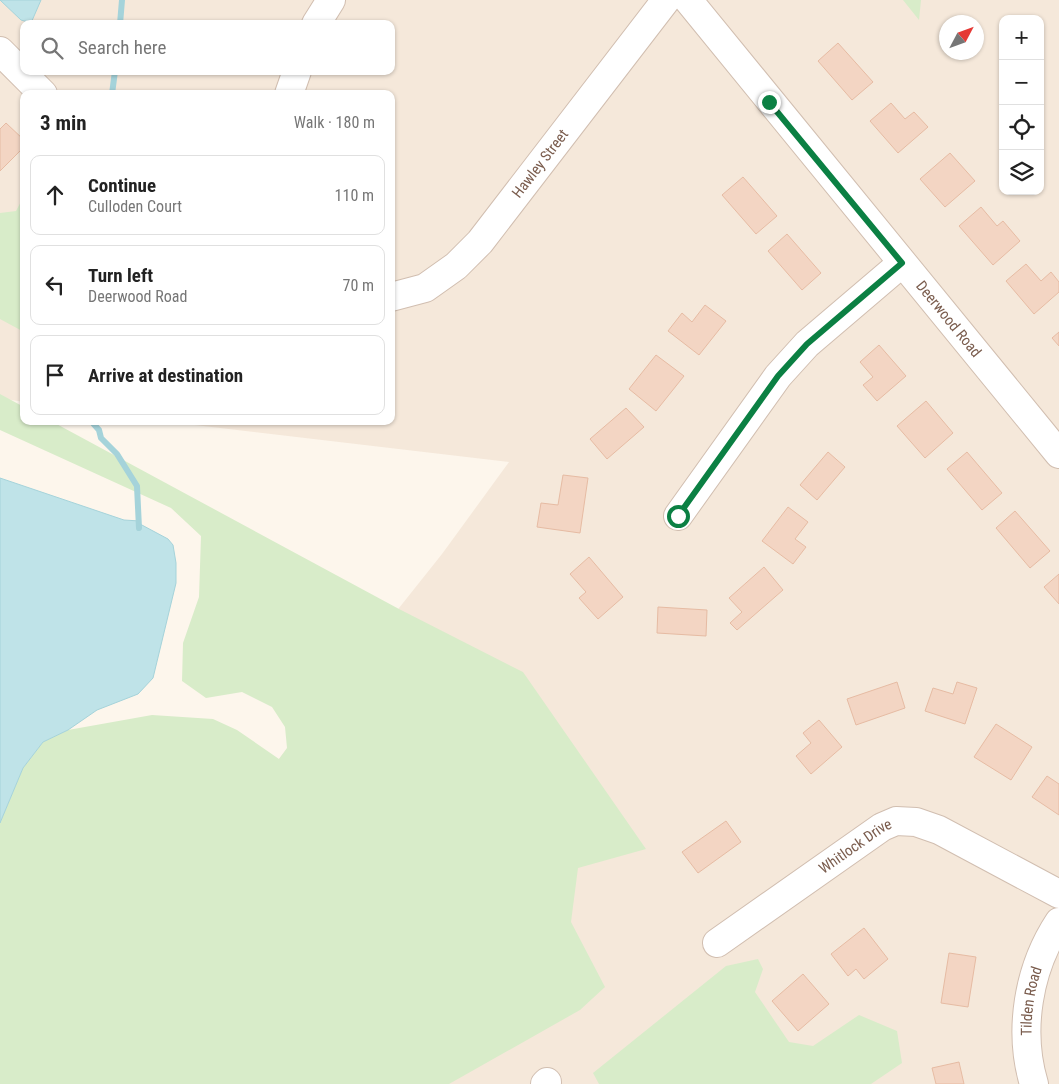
<!DOCTYPE html>
<html lang="en">
<head>
<meta charset="utf-8">
<style>
  :root { --surface:#fff; --page:#f6f6f6; --text:#222; --muted:#767676; --line:#e0e0e0 }
  body { margin:0; font-family:"Roboto Condensed",sans-serif; background:var(--page); color:var(--text) }
  .controls { position:absolute; right:15px; top:15px; display:grid; overflow:hidden; border-radius:10px; box-shadow:0 1px 4px #0004 }
  .controls button { width:45px; height:45px; display:grid; place-items:center; padding:0; border:0; border-bottom:1px solid var(--line); background:var(--surface); color:var(--text); font:25px sans-serif }
  .compass { position:absolute; left:939px; top:15px; width:45px; height:45px; border-radius:50%; background:var(--surface); box-shadow:0 1px 4px #0004; rotate:49deg }
  .stop { position:absolute; width:15px; height:15px; margin:-11px; border:4px solid #0b8043; border-radius:50%; background:#fff }
  .stop.end { background:#0b8043; border-color:#fff; box-shadow:0 1px 5px #0008 }
  .list { margin:0; padding:0; list-style:none }
  h2 { display:flex; justify-content:space-between; align-items:center; height:65px; margin:0; padding:0 20px; font-size:21px }
  h2 small { font-size:16px; font-weight:400; color:var(--muted) }
  .list li { display:grid; grid-template-columns:32px 1fr auto; gap:15px; align-items:center; box-sizing:border-box; height:80px; margin:0 10px 10px; padding:0 10px; border:1px solid var(--line); border-radius:10px }
  .list b { display:block; font-size:19px; white-space:nowrap }
  .list p { margin:0; font-size:16px; white-space:nowrap; color:var(--muted) }
  .list em { font-size:16px; font-style:normal; color:var(--muted) }
  .icon { flex:none; width:28px; height:28px; fill:none; stroke:currentColor; stroke-width:2; stroke-linecap:round; stroke-linejoin:round }
  .map { position:relative; flex:none; width:1059px; height:1084px; overflow:hidden }
  .search { position:absolute; background:var(--surface); box-shadow:0 1px 4px #0004; left:20px; top:20px; width:375px; height:55px; display:flex; align-items:center; gap:12px; box-sizing:border-box; padding:0 18px; border-radius:10px; color:var(--muted); font-size:19px }
  .panel { position:absolute; background:var(--surface); box-shadow:0 1px 4px #0004; left:20px; top:90px; width:375px; height:335px; border-radius:10px }
  .map>svg:first-child { display:block }
  .residential { fill:#f5e8da; fill-rule:evenodd }
  .green { fill:#d8ecc9 }
  .water { fill:#bfe3e8; stroke:#a5d3da }
  .lines { fill:none; stroke-linecap:round; stroke-linejoin:round }
  .stream { stroke:#a5d3da; stroke-width:6 }
  .building { fill:#f3d5c3; stroke:#e6bba3 }
  .minor-casing { stroke:#d1beb0; stroke-width:30 }
  .minor { stroke:#fff; stroke-width:28 }
  .route { stroke:#0b8043; stroke-width:6 }
  .labels { text-anchor:middle; dominant-baseline:central; stroke-width:4; stroke-linejoin:round; paint-order:stroke }
  .street-label { font-size:15px; fill:#7a5c4d; stroke:#fffaf3 }
</style>
</head>
<body>
<div class="map">
<svg width="1059" height="1084" viewBox="0 0 1059 1084">
  <rect width="100%" height="100%" fill="#fdf6ec"/>
  <path class="residential" d="M 0,0 L 1059,0 L 1059,1084 L 20,1084 L 442,554 L 509,462 L 161,421 L 391,421 L 391,94 L 24,94 L 24,402 L 0,398 ZM 1003,19 L 1040,19 L 1040,191 L 1003,191 ZM 946,22 L 976,22 L 976,52 L 946,52 ZM 24,24 L 391,24 L 391,71 L 24,71 Z"/>
  <path class="green" d="M 903,0 L 921,0 L 919,20 Z
    M 24,196 L 24,332 L 0,319 L 0,213 L 16,211 Z
    M 0,394 L 24,407 L 24,421 L 51,421 L 399,609 L 523,672 L 646,849 L 578,868 L 571,922 L 605,987 L 580,1010 L 449,1084 L 0,1084 L 0,823 L 23,768 L 43,742 L 68,730 L 152,715 L 213,719 L 237,730 L 279,759 L 287,748 L 285,727 L 272,707 L 242,692 L 206,698 L 182,681 L 183,643 L 199,597 L 201,536 L 171,508 L 0,430 Z
    M 758,959 L 763,969 L 755,992 L 789,1042 L 813,1046 L 859,1015 L 897,1031 L 902,1063 L 871,1084 L 599,1084 L 593,1073 L 726,966 Z"/>
  <path class="water" d="M 0,0 L 41,0 L 31,23 L 21,20 Z
    M 0,478 L 124,520 L 140,521 L 140,524 L 168,539 L 173,545 L 176,563 L 176,583 L 153,678 L 138,694 L 97,710 L 68,730 L 43,742 L 23,768 L 0,823 Z"/>
  <g class="lines">
    <path class="stream" d="M 120,24 L 122,0
      M 112,94 L 115,71
      M 91,421 L 99,430 L 101,438 L 117,454 L 137,486 L 139,528"/>
  </g>
  <path class="building" d="M 838,43 L 873,82 L 852,100 L 818,61 Z
    M 891,103 L 905,119 L 914,112 L 928,127 L 898,153 L 870,121 Z
    M 6,123 L 24,140 L 24,147 L 0,171 L 0,129 Z
    M 950,153 L 975,181 L 945,207 L 920,179 Z
    M 743,177 L 777,216 L 756,234 L 722,195 Z
    M 981,207 L 997,226 L 1003,221 L 1020,241 L 993,265 L 959,226 Z
    M 787,234 L 821,273 L 802,290 L 768,251 Z
    M 1026,264 L 1041,281 L 1051,272 L 1059,282 L 1059,292 L 1034,314 L 1006,281 Z
    M 705,305 L 726,321 L 699,355 L 668,331 L 682,313 L 692,322 Z
    M 1059,332 L 1059,346 L 1052,338 Z
    M 879,345 L 906,376 L 877,401 L 863,385 L 873,377 L 860,362 Z
    M 656,355 L 684,376 L 656,411 L 629,389 Z
    M 926,401 L 953,433 L 925,458 L 897,426 Z
    M 626,408 L 644,427 L 607,459 L 590,439 Z
    M 828,452 L 845,467 L 817,500 L 800,485 Z
    M 967,452 L 1002,493 L 982,510 L 947,469 Z
    M 563,475 L 588,478 L 580,533 L 537,527 L 541,503 L 558,505 Z
    M 788,507 L 808,522 L 795,539 L 806,547 L 793,564 L 762,541 Z
    M 1015,511 L 1050,551 L 1030,568 L 996,528 Z
    M 589,557 L 623,597 L 598,619 L 579,598 L 586,592 L 570,574 Z
    M 764,567 L 783,590 L 737,630 L 730,623 L 742,612 L 729,598 Z
    M 1059,574 L 1059,604 L 1044,587 Z
    M 658,607 L 707,610 L 706,636 L 657,633 Z
    M 897,682 L 905,708 L 856,725 L 847,699 Z
    M 957,682 L 977,688 L 965,724 L 925,711 L 933,688 L 953,694 Z
    M 819,720 L 842,747 L 811,774 L 796,756 L 811,743 L 803,733 Z
    M 996,724 L 1032,747 L 1011,780 L 974,757 Z
    M 1047,776 L 1059,784 L 1059,815 L 1032,797 Z
    M 726,821 L 741,842 L 698,873 L 682,852 Z
    M 864,928 L 888,959 L 864,979 L 856,969 L 848,976 L 831,954 Z
    M 949,953 L 976,957 L 968,1007 L 941,1003 Z
    M 803,974 L 829,1004 L 798,1031 L 772,1001 Z
    M 959,1062 L 964,1084 L 936,1084 L 932,1068 Z"/>
  <g class="lines">
    <defs>
      <g id="minor">
        <path id="s1" d="M 688,0 L 1059,454"/>
        <path d="M 316,24 L 331,0"/>
        <path d="M 0,51 L 43,94"/>
        <path d="M 289,94 L 297,71"/>
        <path id="s2" d="M 391,297 L 425,288 L 456,266 L 480,242 L 666,0"/>
        <path d="M 678,516 L 778,376 L 807,344 L 902,263"/>
        <path id="s3" d="M 717,943 L 882,827 L 896,821 L 916,822 L 939,830 L 1059,894"/>
        <path d="M 545,1084 L 547,1082"/>
        <path id="s4" d="M 1034,1084 C 1018,1031 1028,969 1059,922"/>
      </g>
    </defs>
    <use href="#minor" class="minor-casing"/>
    <use href="#minor" class="minor"/>
  </g>
  <g class="lines">
    <path class="route" d="M 678,516 L 778,376 L 807,344 L 902,263 L 769,102"/>
  </g>
  <g class="labels">
    <g class="street-label">
      <text stroke="none"><textPath href="#s2" startOffset="206">Hawley Street</textPath></text>
      <text stroke="none"><textPath href="#s1" startOffset="412">Deerwood Road</textPath></text>
      <text stroke="none"><textPath href="#s3" startOffset="169">Whitlock Drive</textPath></text>
      <text stroke="none"><textPath href="#s4" startOffset="84">Tilden Road</textPath></text>
    </g>
  </g>
</svg>
<div class="controls">
<button>+</button>
<button>−</button>
<button><svg class="icon" aria-label="locate" viewBox="0 0 24 24"><circle cx="12" cy="12" r="6"/><path d="M12 2v4M12 18v4M2 12h4M18 12h4"/></svg></button>
<button><svg class="icon" aria-label="layers" viewBox="0 0 24 24"><path d="M12 4l9 5-9 5-9-5zM3 14l9 5 9-5"/></svg></button>
</div>
<svg class="compass" viewBox="-18 -18 36 36"><path d="M0-13l5 13h-10z" fill="#e53935"/><path d="M0 13l5-13h-10z" fill="#767676"/></svg>
<div class="stop" style="left:678px;top:516px"></div>
<div class="stop end" style="left:769px;top:102px"></div>
<div class="search"><svg class="icon" aria-label="search" viewBox="0 0 24 24"><circle cx="10" cy="10" r="6"/><path d="M15 15l6 6"/></svg>Search here</div>
<section class="panel">
<h2>3 min<small>Walk · 180 m</small></h2>
<ul class="list">
<li><svg class="icon" aria-label="ahead" viewBox="0 0 24 24"><path d="M12 20V5M6 11l6-6 6 6"/></svg><div><b>Continue</b><p>Culloden Court</p></div><em>110 m</em></li>
<li><svg class="icon" aria-label="left" viewBox="0 0 24 24"><path d="M17 20v-9H6M10 6l-5 5 5 5"/></svg><div><b>Turn left</b><p>Deerwood Road</p></div><em>70 m</em></li>
<li><svg class="icon" aria-label="arrive" viewBox="0 0 24 24"><path d="M6 21V4h12l-3 4 3 4H6"/></svg><div><b>Arrive at destination</b></div></li>
</ul>
</section>
</div>
</body>
</html>
